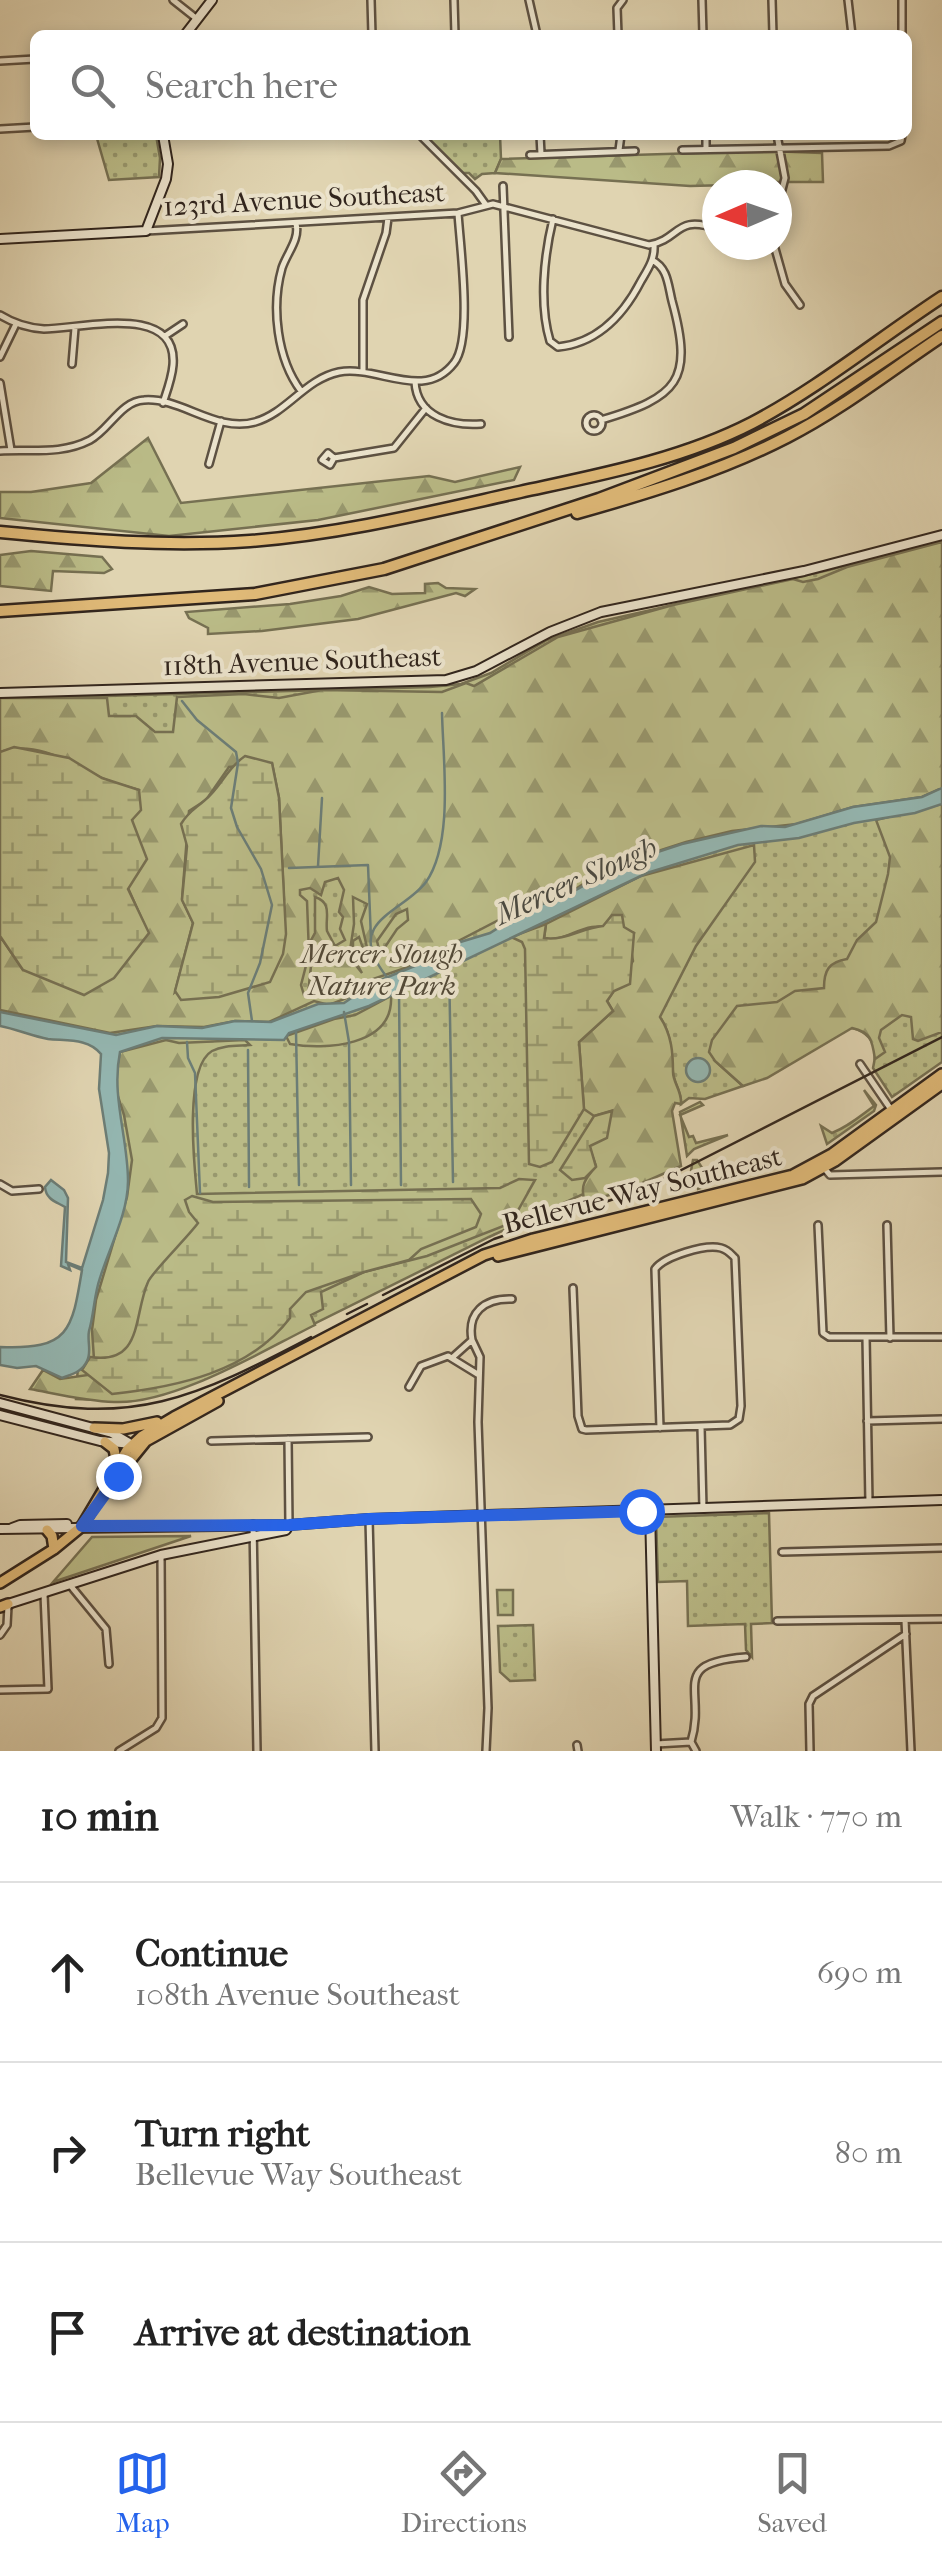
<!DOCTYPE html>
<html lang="en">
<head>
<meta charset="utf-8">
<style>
  :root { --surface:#fff; --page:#f6f6f6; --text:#222; --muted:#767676; --line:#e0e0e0; --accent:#2563eb }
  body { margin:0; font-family:"IM FELL French Canon",serif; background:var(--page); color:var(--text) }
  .compass { position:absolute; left:702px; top:170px; width:90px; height:90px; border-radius:50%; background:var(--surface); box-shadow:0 5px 15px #0003; rotate:268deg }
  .stop { position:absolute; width:30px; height:30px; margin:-22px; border:8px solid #2563eb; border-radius:50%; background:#fff }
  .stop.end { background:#2563eb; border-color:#fff; box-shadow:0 2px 10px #0008 }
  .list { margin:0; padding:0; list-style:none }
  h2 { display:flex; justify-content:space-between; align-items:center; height:130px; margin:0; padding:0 40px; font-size:42px }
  h2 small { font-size:32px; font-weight:400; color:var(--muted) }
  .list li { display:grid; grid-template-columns:65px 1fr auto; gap:30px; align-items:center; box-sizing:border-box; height:180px; padding:0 40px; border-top:2px solid var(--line) }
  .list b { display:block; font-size:38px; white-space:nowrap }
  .list p { margin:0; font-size:32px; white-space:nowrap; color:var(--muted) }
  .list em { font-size:32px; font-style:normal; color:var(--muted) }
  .icon { flex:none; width:55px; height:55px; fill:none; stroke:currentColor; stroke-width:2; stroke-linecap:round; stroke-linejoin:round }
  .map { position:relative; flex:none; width:942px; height:1751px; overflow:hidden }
  .search { position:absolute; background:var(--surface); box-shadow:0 5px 15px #0003; left:30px; right:30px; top:30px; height:110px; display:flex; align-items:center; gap:25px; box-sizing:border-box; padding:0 35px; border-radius:15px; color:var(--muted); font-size:38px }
  .sheet { height:670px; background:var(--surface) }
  nav { display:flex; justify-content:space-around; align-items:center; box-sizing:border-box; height:140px; border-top:2px solid var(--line); background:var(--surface); font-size:28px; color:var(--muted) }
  nav a { display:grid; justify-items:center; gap:5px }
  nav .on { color:var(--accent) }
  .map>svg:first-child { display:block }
  .grass { fill:url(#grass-dots); stroke:#767052; stroke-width:2.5 }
  .forest { fill:url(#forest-firs); stroke:#767052; stroke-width:2.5; fill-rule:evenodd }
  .wetland { fill:url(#wetland-marsh); stroke:#767052; stroke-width:2.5 }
  .pitch { fill:#babb87; stroke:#767052; stroke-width:2.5 }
  .water { fill:#94b7b2; stroke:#6c7d76; stroke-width:2.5 }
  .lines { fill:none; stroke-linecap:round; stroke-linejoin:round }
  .stream { stroke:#6c7d76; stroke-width:2.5 }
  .street-casing { stroke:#5d5142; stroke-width:10 }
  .secondary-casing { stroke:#31251d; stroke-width:12 }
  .primary-casing { stroke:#31251d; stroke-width:14 }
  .highway-casing { stroke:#31251d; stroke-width:15 }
  .street { stroke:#ebe3cc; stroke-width:5 }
  .secondary { stroke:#ebe3cc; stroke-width:8 }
  .primary { stroke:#e0ba78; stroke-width:9 }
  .highway { stroke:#e0ba78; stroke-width:10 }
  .tram { stroke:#31251d; stroke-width:2.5 }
  .route { stroke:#2563eb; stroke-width:12 }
  .labels { text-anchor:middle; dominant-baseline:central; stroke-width:8; stroke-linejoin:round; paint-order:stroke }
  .street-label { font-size:28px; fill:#31251d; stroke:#ebe3cc }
  .park-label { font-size:28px; font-style:italic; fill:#534a38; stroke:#ebe3cc }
  .water-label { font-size:30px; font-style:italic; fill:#4a4a42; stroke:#ebe3cc }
</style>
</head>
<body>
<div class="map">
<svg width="942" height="1751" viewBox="0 0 942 1751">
  <defs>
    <pattern id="grass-dots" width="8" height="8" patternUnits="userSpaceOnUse" patternTransform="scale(2.5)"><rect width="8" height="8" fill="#babb87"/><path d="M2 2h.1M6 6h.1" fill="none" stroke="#98986e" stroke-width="1.8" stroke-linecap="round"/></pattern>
    <pattern id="forest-firs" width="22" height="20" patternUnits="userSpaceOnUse" patternTransform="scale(2.5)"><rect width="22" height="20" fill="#babb87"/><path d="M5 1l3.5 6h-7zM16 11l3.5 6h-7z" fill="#98986e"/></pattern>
    <pattern id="wetland-marsh" width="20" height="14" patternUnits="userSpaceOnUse" patternTransform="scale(2.5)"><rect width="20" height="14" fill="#babb87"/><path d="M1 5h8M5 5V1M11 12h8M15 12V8" fill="none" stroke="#98986e"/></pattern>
  </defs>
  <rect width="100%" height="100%" fill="#e0d4b1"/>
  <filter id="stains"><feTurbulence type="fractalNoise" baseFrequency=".002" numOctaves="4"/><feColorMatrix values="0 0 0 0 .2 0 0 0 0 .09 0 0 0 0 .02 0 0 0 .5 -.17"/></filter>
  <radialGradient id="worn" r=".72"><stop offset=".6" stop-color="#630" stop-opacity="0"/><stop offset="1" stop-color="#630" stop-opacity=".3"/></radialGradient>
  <path class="grass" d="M 96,135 L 156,135 L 160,158 L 159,177 L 109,180 Z
    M 424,135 L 500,135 L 501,159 L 495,173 L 482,174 L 475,179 L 469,173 L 463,173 Z
    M 942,540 L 942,1062 L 892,1097 L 873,1068 C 878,1048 872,1033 852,1028 L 715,1061 L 743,1086 L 705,1099 L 689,1098 L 681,1104 C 682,1091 674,1084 673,1072 C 671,1053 672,1038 663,1022 L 658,1160 L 489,1237 L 201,1380 L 131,1401 L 76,1399 L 80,1330 L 119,1162 L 110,1034 L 0,1013 L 0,699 L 430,687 L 461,684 L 491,673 L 547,640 L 598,622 L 829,570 Z
    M 864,1090 L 876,1105 L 874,1111 L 827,1144 L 821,1126 L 832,1133 C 849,1126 859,1117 874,1106 Z
    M 700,1102 L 703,1105 L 680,1115 L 689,1137 L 693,1136 L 696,1143 L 728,1135 L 694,1149 L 687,1156 L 680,1112 Z
    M 693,1160 L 697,1160 L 706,1174 L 723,1172 L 724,1175 L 712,1178 L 713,1181 L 724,1179 L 698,1189 L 691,1171 Z
    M 769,1513 L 772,1623 L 751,1624 L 752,1657 L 746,1650 L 745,1624 L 688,1626 L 687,1581 L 658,1582 L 656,1517 Z
    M 497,1590 L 513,1590 L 513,1615 L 498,1615 Z
    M 533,1625 L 535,1680 L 510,1681 L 500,1672 L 498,1626 Z"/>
  <path class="forest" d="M 767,151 L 822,153 L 823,182 L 739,182 L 730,185 L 690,186 L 495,173 L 501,159 Z
    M 148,438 L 181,503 L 429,476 L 455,482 L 520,467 L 514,480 L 318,520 L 169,536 L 0,518 L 0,492 L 31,492 L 91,483 Z
    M 942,542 L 942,788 L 922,797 L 853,807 L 797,824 L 732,831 L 686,842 L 609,867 L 568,894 L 520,909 L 408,967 L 370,980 L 357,994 L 329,1005 L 314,1001 L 269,1022 L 235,1021 L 204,1027 L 157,1026 L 110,1033 L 0,1010 L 0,936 L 23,970 L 148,933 L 128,888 L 132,820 L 139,790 C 126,786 112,783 100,777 C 70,762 35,740 0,752 L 0,698 L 107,698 L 109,716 L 136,716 L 155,732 L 173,732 L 177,697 L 244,694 L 279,698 L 322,690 L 442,692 L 466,683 L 474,686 L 558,637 L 673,605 L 793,579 L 803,582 L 818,579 L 847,567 ZM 272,763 L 279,798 L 284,900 L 175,992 L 193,923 L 182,899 L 189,811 L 206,800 L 229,767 ZM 338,878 L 344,890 L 339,912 L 343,917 L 340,929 L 345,940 L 335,946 C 334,944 328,933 327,931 C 325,917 333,903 315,897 L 315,933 L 310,942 L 317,952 L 311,966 L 308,994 L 304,995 L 301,985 L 309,954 L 307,901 L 300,895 L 300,890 L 310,888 L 321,895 L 325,882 ZM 353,897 L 367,904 L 361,921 L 368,952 L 363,948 L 359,937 L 353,941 L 353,957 L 362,973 L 349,957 L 354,924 ZM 407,909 L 408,920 L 397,929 L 383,950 L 379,949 L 377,941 L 396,914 Z
    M 31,551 L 102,557 L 112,569 L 104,573 L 53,571 L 51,591 L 0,586 L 0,555 Z
    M 438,583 L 446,588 L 475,589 L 465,596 L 456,593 L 358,619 L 262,631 L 208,634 L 208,628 L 189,618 L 186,612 L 290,604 L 341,596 L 369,587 L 392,594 L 425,593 L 425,584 Z
    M 942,804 L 942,1032 L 918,1041 L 913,1039 L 911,1017 L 902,1015 L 881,1030 L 879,1038 L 885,1052 L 875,1059 C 872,1040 871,1032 852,1028 L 767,1078 L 743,1086 L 715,1061 L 709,1052 L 712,1040 L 737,1006 L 777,1002 L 795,991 L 824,988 C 824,970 829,962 847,959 L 857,940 L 876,922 L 888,874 L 890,857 L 876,820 Z
    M 754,845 L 755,862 L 696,946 L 660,1017 C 672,1035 673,1054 673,1072 C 673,1083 682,1091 681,1104 L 675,1103 L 672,1111 L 681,1166 L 622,1192 L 585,1201 C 579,1186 586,1178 596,1166 L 589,1146 L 611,1111 L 594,1116 L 584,1109 L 579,1042 L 613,1011 L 607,1001 L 633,961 L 631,950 L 634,933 C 621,930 606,925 592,927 C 574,930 563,941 544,939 L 546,924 L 641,876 Z
    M 391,996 C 394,1047 324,1050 290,1044 L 286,1036 L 334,1019 L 355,1015 Z
    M 166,1040 L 179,1043 L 245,1040 L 250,1045 C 237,1046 223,1045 212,1051 C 184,1067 194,1164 197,1194 L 500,1188 L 519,1179 L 535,1180 L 511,1223 L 427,1256 L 364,1272 L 321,1292 L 323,1309 L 311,1315 L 315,1325 C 262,1351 173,1405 114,1402 C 86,1401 57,1394 30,1389 L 43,1370 L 60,1379 L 95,1374 L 92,1330 L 96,1300 L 127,1197 L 132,1160 L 124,1115 L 114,1084 L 120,1052 Z"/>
  <path class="wetland" d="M 14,747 L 69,758 L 102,778 L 139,790 L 141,810 L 132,820 L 147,859 L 128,889 L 149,933 L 114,978 L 84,995 L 23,970 L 0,936 L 0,752 Z
    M 245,756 L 272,763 L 279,798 L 286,934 L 283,954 L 270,982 L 219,997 L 181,1000 L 175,991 L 193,923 L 182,900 L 187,846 L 181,824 C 188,812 195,809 205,800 C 221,787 227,768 245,756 Z
    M 612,915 L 622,915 L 624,927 L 634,933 L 630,984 L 614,991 L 607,1001 L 613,1011 L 579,1042 L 584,1109 L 552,1162 L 540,1167 L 529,1164 L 525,949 L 522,942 L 511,937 L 546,924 L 544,938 C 565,941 582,928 603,926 Z
    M 612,1111 L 607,1138 L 590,1146 L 596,1167 L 585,1178 L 572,1180 L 560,1170 L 594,1116 Z
    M 192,1196 L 213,1202 L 471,1199 L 481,1214 L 476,1227 L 421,1249 L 409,1260 L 364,1272 L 306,1292 L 290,1309 L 290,1318 C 249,1372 177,1387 112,1394 L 82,1370 L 90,1357 C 143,1365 133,1317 148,1282 C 152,1272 188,1237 198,1223 L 189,1212 L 185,1200 Z"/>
  <path class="pitch" d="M 191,1536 L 53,1582 L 92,1537 Z"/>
  <path class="water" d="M 942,788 L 942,804 L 915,813 L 854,823 L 799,838 L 738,845 L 647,873 L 369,1006 L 289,1033 L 284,1040 L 162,1038 L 120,1052 C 111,1096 128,1138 128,1181 C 128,1214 109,1248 100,1278 C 94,1295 94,1314 89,1331 C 87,1342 92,1352 87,1361 C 82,1372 72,1374 62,1378 L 36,1366 L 17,1368 L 0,1365 L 0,1347 C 69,1350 72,1331 82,1270 L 68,1264 L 70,1270 L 61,1266 L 65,1207 C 57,1202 46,1200 45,1187 L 51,1180 L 64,1190 L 68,1198 L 66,1262 L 82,1268 L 103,1200 L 108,1173 L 109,1153 L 99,1089 L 101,1054 C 88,1038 67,1041 48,1039 C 32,1036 16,1029 0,1026 L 0,1012 L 116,1035 L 157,1026 L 202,1028 L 235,1021 L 271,1022 L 318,1004 L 344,1003 L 373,983 L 422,963 L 457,943 L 490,933 L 526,910 L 565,896 L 624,863 L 682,844 L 761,826 L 785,827 L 853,807 L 922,797 Z
    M686 1070a12 12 0 1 1 24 0a12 12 0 1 1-24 0Z"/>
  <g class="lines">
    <path class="stream" d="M 182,701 L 197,720 L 236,752 L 238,763 L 231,808 L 237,827 L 261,869 L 272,905 L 260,963 L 248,993 L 252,1021
      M 318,866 L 322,798
      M 289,868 L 368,865 L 371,939
      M 449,964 L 453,1182
      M 388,979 C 378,965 364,947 374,929 C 383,912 413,900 426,882 C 454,842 443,760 442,713
      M 399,991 L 401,1185
      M 344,1012 L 349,1042 L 351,1185
      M 296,1032 L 299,1185
      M 187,1042 L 188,1058 L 195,1073 L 200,1193
      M 248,1050 L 249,1187"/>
    <defs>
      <path id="street" d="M 173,0 L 197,19
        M 371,0 L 372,35
        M 454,0 L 455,35
        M 529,0 L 537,35
        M 702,0 L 703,35
        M 772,0 L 773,35
        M 848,0 L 852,35
        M 902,0 L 902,35
        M 618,35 L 617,8 L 623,0
        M 0,61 L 35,59
        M 0,129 L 35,127
        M 420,135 L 476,191 L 486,205
        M 540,135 L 541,154
        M 706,135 L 706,149
        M 777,135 L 785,178 L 777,209
        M 619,150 L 621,135
        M 682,150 L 889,146 L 901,141 L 902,135
        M 530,155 L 635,151
        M 503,186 L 509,337
        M 553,219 C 544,256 539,304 550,341 L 558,347 C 598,343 624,314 641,281 C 648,269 655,259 654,245
        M 296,224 C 300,239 287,253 282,268 C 271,307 277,359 301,391
        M 146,231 L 458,213 L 493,204 L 649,245 C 681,239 675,214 717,229
        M 774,245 L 785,284 L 800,305
        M 0,315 C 13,323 27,328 44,329 C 81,329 178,302 173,365 C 172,378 167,391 163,403
        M 165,336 L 183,324
        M 0,357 L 16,324
        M 72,364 L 75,328
        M 363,371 L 363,300 L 386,233 L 388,218
        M 415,382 C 417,417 452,426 481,424
        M 0,383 L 11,450
        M586 423a8 8 0 1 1 16 0a8 8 0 1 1-16 0Z
        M 601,420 C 678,397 694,381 672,301 C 668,285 668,268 652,260
        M 0,451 C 31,449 61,455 90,440 C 109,430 121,401 144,400 C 181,397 216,433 255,422 C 287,413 305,379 339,372 C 378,365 424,402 454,363 C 473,340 460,246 458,213
        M 334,458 L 330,465 L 322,460 L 328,453 L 334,458 L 394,448 L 426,408
        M 209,464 L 221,421
        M 860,1064 L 892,1111
        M 824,1168 L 830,1175 L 942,1172
        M 0,1184 L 12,1191 L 39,1189
        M 818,1225 L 823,1333 L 829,1337 L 942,1337
        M 887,1225 L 890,1338
        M 573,1288 L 578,1416 L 582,1429 L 586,1430 L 730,1425 L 739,1419 L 741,1406 L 735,1258 C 730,1253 728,1250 721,1248 C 705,1244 665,1256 655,1269 L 660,1428
        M 866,1337 L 869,1503
        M 472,1340 L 480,1357 L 478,1422 L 488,1708 L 486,1751
        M 453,1357 L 472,1340 C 467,1313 484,1298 512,1299
        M 409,1387 L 421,1366 L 448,1356 L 479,1375
        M 867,1421 L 942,1419
        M 701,1427 L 703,1509
        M 288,1439 L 289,1525
        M 211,1441 L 368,1437
        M 369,1519 L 375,1751
        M 253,1524 L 257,1751
        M 782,1552 L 942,1548
        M 70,1585 L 106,1629 L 109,1664
        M 905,1620 L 911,1751
        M 777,1621 L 942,1619
        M 0,1635 L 7,1625 L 8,1606
        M 0,1690 L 48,1689 L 44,1594
        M 656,1744 L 691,1742
        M 577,1745 L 578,1751
        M 119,1751 L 156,1728 L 162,1718 L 161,1555
        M 696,1751 L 691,1742 C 707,1690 667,1663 746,1657
        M 810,1751 L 809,1704 L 813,1696 L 906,1634"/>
      <path id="secondary" d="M 185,35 L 212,0
        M 0,239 L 146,231 L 166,179 L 168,164 L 163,135
        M 0,693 L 446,680 L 476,671 L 550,632 L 601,612 L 804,571 L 942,535
        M 0,1403 L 112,1433 L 134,1446
        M 0,1415 L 100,1441 L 132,1444
        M 650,1511 L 656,1751
        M 12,1528 L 20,1525 L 67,1524
        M 0,1529 L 289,1525 L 369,1519 L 942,1500
        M 8,1604 L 161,1555 L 286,1530 L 289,1525"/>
      <path id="primary" d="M 498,1256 L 802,1179 L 835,1161 L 942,1084
        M 94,1428 L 123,1429 L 157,1422
        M 105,1442 L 114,1449 L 117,1465
        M 116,1478 L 146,1441 L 218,1401
        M 47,1530 L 52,1536 L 54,1549
        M 0,1583 L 54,1549 L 82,1526 L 127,1450 L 142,1436 L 174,1417 L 484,1255 L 533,1239 L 793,1175 L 832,1154 L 942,1074
        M 0,1607 L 8,1604"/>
      <path id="highway" d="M 577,513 C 648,493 721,471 787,437 C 842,409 891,370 942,336
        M 0,532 C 84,540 166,547 250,541 C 342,534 430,512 520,492 C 598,475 680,460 752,423 C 820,387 878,339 942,297
        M 0,611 L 255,594 L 384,569 L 599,499 L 734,448 L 804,414 L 942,322"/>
    </defs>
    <use href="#street" class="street-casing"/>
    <use href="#secondary" class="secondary-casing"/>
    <use href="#primary" class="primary-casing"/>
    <use href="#highway" class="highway-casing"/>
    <use href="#street" class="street"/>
    <use href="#secondary" class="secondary"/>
    <use href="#primary" class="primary"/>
    <use href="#highway" class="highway"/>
    <path class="tram" d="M 383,1295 L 494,1239 L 644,1189 L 942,1037
      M 347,1314 L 367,1304
      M 0,1395 C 131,1429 197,1397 311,1337"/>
  </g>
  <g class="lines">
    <path class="route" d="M 118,1476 L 82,1526 L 289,1525 L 369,1519 L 641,1511"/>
  </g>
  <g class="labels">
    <g class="street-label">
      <text transform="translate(304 199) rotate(-3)">123rd Avenue Southeast</text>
      <text transform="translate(302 661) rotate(-2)">118th Avenue Southeast</text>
      <text transform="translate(642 1190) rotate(-14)">Bellevue Way Southeast</text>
    </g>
    <g class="park-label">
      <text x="382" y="953">Mercer Slough<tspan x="382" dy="32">Nature Park</tspan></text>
    </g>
    <g class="water-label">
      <text transform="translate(576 881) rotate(-24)">Mercer Slough</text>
    </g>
  </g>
  <rect width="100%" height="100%" filter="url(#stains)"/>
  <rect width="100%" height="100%" fill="url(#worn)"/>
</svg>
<svg class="compass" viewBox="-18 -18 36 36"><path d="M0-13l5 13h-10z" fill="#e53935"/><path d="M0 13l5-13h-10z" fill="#767676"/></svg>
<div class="stop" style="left:641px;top:1511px"></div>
<div class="stop end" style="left:118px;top:1476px"></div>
<div class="search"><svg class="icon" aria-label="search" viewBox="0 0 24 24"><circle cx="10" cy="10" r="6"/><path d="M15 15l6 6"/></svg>Search here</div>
</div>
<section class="sheet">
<h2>10 min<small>Walk · 770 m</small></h2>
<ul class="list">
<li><svg class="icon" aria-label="ahead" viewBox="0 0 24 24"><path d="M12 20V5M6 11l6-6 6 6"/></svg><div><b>Continue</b><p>108th Avenue Southeast</p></div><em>690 m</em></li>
<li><svg class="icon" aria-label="right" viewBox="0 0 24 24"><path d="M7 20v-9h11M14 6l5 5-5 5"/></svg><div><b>Turn right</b><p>Bellevue Way Southeast</p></div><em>80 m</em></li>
<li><svg class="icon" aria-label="arrive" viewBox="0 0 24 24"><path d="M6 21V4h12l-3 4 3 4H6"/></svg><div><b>Arrive at destination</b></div></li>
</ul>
</section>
<nav>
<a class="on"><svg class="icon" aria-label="map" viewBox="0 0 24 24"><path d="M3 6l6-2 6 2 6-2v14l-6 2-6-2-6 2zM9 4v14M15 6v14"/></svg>Map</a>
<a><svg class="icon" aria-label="directions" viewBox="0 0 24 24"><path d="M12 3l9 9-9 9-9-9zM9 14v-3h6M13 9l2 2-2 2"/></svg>Directions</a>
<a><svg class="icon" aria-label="saved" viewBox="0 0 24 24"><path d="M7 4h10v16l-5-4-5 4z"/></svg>Saved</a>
</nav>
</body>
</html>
